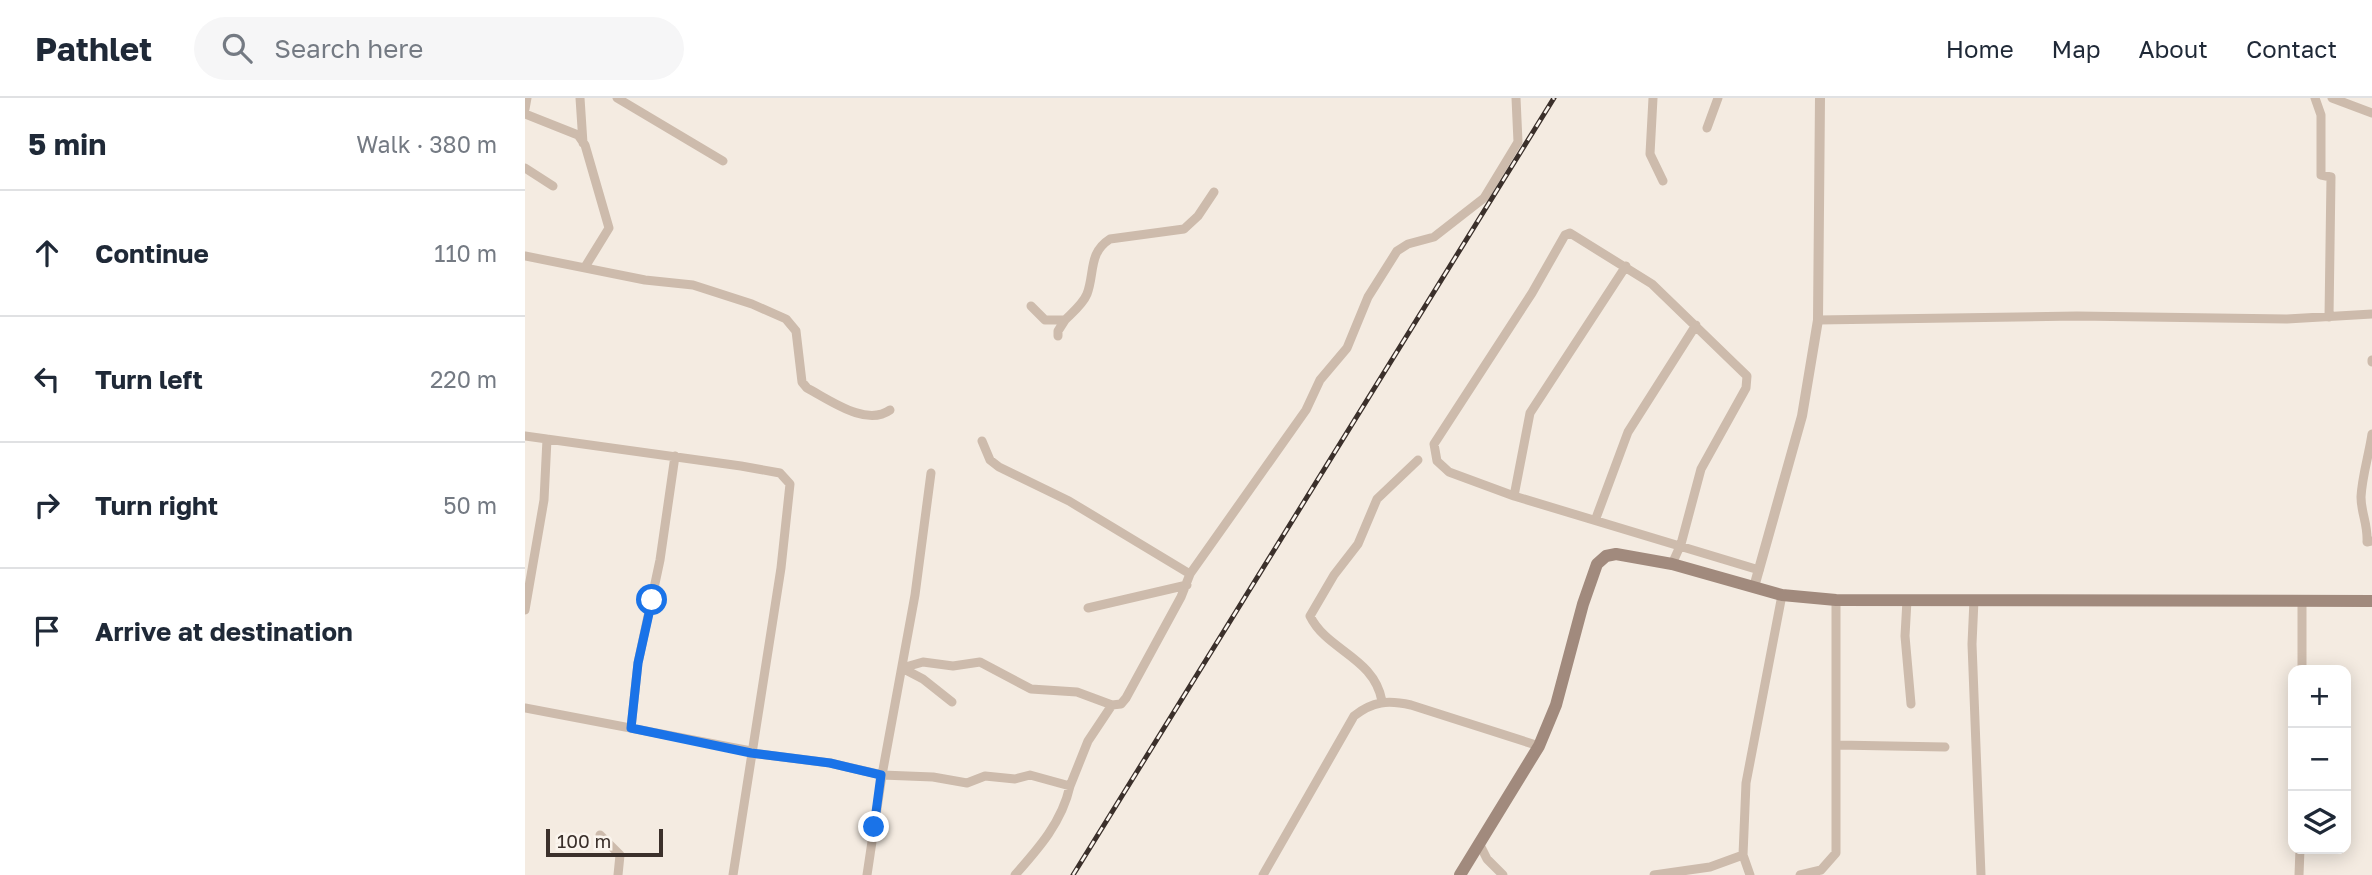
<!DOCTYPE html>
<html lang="en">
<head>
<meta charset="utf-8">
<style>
  :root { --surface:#fff; --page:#f6f6f7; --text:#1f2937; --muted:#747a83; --line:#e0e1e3 }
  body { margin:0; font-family:"Golos Text",sans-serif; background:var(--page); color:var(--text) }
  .controls { position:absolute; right:21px; bottom:21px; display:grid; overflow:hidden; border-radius:14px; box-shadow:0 4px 18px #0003 }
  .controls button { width:63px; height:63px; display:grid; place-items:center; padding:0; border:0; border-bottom:2px solid var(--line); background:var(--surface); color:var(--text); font:35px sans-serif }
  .scale { position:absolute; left:21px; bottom:18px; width:117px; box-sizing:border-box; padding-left:7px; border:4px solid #3b302b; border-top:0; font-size:19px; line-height:24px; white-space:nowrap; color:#3b302b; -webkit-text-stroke:5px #fbf5ee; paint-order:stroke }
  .stop { position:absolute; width:21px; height:21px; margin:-16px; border:5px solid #1a73e8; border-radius:50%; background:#fff }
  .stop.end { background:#1a73e8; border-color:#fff; box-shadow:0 2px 7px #0008 }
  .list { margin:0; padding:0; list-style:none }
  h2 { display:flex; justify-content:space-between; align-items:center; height:91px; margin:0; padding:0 28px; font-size:30px }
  h2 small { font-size:23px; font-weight:400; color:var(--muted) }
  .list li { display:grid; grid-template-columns:46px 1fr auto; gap:21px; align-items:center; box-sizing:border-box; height:126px; padding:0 28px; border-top:2px solid var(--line) }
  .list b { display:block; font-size:26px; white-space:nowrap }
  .list em { font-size:23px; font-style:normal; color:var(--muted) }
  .icon { flex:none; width:38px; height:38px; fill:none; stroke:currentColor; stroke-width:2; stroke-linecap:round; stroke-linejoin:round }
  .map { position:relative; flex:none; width:1847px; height:777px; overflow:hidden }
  header { display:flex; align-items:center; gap:42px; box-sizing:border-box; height:98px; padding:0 35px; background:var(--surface); border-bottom:2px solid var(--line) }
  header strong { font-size:33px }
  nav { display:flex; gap:38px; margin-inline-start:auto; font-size:24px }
  .search { width:490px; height:63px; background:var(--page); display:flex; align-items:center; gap:18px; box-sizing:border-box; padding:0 24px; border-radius:38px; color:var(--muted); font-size:26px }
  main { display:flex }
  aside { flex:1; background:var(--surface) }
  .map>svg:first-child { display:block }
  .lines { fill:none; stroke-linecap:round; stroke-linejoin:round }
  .minor { stroke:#cdbbac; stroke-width:9 }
  .tertiary { stroke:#cdbbac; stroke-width:10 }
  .secondary { stroke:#a18a7d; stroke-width:12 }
  .rail-casing { stroke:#3b302b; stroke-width:5 }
  .rail { stroke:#fbf5ee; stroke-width:2.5; stroke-dasharray:8; stroke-linecap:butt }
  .route { stroke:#1a73e8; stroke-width:9 }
</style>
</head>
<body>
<header>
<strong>Pathlet</strong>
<div class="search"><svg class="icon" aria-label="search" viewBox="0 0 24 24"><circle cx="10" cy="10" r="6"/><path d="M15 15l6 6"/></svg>Search here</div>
<nav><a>Home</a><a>Map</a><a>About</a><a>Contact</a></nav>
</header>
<main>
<aside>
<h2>5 min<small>Walk · 380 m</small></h2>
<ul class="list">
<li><svg class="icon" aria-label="ahead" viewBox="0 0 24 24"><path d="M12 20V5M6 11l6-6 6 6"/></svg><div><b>Continue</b></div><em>110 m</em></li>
<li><svg class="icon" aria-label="left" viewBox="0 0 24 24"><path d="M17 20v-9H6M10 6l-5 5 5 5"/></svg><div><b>Turn left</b></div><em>220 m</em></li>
<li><svg class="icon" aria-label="right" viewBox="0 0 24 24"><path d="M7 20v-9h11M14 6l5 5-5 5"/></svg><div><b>Turn right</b></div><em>50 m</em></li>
<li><svg class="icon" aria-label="arrive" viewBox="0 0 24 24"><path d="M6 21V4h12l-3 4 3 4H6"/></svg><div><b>Arrive at destination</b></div></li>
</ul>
</aside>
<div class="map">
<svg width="1847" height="777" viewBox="0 0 1847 777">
  <rect width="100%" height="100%" fill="#f4ebe1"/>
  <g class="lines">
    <path class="minor" d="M 55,0 L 58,45
      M 92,0 L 198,63
      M 1128,0 L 1125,56 L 1138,83
      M 1790,0 L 1796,17 L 1796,77 L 1806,79 L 1804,219
      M 1807,0 L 1847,15
      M 0,11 L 2,0
      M 0,16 L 53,37 L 60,47 L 84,130 L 60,169
      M 1182,30 L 1193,0
      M 0,70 L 28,88
      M 0,158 L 120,182 L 168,187 L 227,206 L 261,221 L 271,233 L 277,284 L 282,290 C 305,302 341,329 365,312
      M 506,208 L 520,222 L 540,222 C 548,214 558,206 562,196 C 570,175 563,155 585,141 L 659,131 L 673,118 L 689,94
      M 1293,222 L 1552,218 L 1762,221 L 1847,216
      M 533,238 L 533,233 L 540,222
      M 1847,262 L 1847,264
      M 1847,336 C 1844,357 1837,378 1836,399 C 1836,415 1843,426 1842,444 L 1847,443
      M 0,338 L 216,368 L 255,375 L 265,386 L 256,470 L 208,777
      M 457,343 L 465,362 L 474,369 L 544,403 L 665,476
      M 989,398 L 1005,315 L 1101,168
      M 1071,420 L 1103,334 L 1171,227
      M 1147,466 L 1156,446 L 1176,371 L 1221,290 L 1222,278 L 1127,186 L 1045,135 L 1040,137 L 1007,195 L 909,346 L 912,363 L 924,374 L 989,398 L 1234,472
      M 1382,502 L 1380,538 L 1386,606
      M 1449,502 L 1447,546 L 1456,777
      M 563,510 L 662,487
      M 0,512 L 19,402 L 22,341
      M 1777,572 L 1777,503
      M 857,603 C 849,559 802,553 785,518 L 809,477 L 833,446 L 852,401 L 893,362
      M 427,604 L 398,581 L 377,570 L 398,564 L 428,568 L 455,564 L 506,591 L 552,594 L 587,607 L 596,606 L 601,600 L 656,499 L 665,476 L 781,312 L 795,282 L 822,250 L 843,199 L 872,153 L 883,146 L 909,139 L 959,100 L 993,44 L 991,0
      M 0,610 L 226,653
      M 106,630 L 113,565 L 135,462 L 150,358
      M 1312,647 L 1420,649
      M 226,655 L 305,665 L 357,677 L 408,679 L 442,685 L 460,678 L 490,681 L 505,677 L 545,688 L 563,643 L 587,607
      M 75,737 L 95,757 L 93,777
      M 954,745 L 962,761 L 978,777
      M 1218,757 L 1225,777
      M 342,777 L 357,677 L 390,497 L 406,375
      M 490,777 C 514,750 537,724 545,688
      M 738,777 L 829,618 C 848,603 863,602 886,607 L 1014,648
      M 1129,777 L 1185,769 L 1218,757 L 1221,685 L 1257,497
      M 1275,777 L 1296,772 L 1311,755 L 1311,502
      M 1774,777 L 1775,751"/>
    <path class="tertiary" d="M 1229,489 L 1277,318 L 1293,222 L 1295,0"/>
    <path class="secondary" d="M 935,777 L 1014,648 L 1031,607 L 1058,506 L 1072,466 L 1081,458 L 1091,456 L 1147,466 L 1257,497 L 1311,502 L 1847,503"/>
    <defs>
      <path id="rail" d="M 548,777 L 1029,0"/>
    </defs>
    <use href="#rail" class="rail-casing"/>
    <use href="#rail" class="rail"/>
  </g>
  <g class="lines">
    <path class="route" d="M 127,502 L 113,565 L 106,630 L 226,655 L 305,665 L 356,677 L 349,729"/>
  </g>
</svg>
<div class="controls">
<button>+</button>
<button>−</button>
<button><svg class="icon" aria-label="layers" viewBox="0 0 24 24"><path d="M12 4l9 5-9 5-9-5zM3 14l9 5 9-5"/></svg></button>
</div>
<div class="scale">100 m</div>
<div class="stop" style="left:127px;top:502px"></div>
<div class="stop end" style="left:349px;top:729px"></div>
</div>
</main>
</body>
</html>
